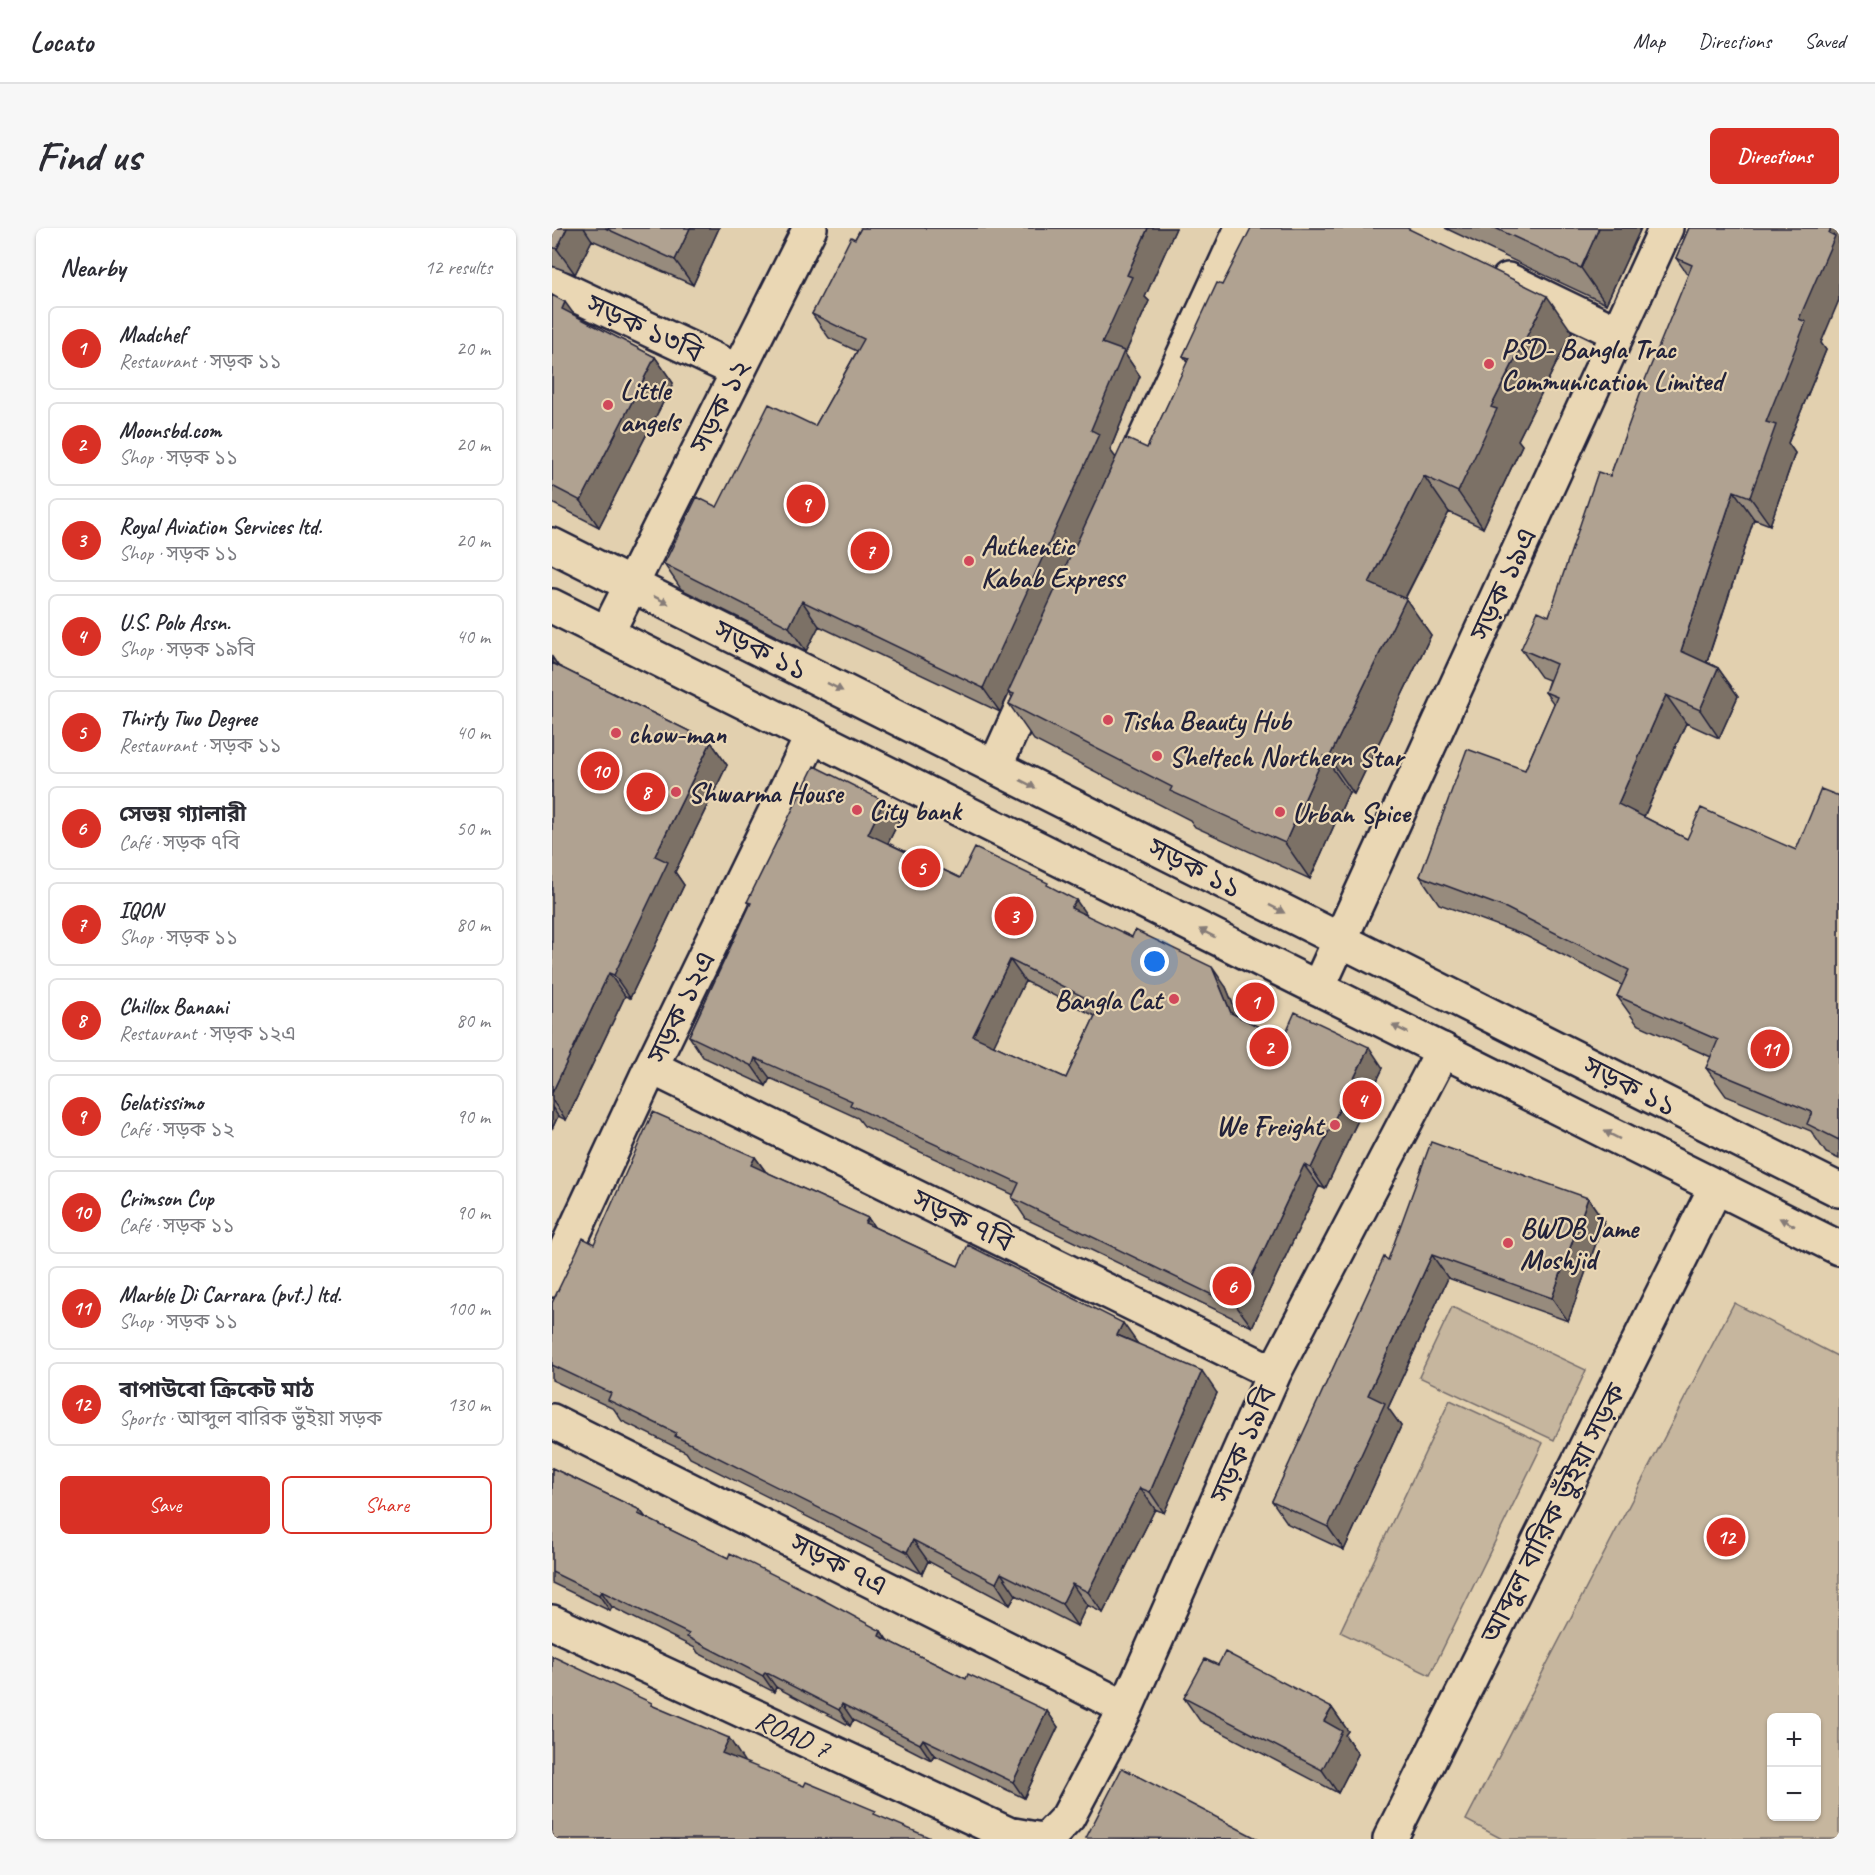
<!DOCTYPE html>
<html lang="en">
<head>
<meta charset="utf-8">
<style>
  :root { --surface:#fff; --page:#f7f7f7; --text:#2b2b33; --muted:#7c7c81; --line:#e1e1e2; --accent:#d93025 }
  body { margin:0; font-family:Caveat,"Noto Sans Bengali",sans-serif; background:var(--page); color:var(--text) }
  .controls { position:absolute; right:18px; bottom:18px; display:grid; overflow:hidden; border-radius:9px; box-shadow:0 2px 4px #0004 }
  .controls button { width:54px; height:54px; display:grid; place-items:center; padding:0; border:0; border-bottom:2px solid var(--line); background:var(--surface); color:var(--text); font:30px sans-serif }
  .you { position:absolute; left:603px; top:734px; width:21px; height:21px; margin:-15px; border:4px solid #fff; border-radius:50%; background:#1a73e8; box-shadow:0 0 0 9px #1a73e833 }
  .badge { display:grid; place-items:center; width:39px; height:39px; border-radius:50%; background:var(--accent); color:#fff; font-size:20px; font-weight:700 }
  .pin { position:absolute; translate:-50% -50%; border:3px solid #fff; box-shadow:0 2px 6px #0006 }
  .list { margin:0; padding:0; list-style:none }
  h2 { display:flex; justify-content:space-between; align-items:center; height:78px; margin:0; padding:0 24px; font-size:26px }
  h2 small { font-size:20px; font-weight:400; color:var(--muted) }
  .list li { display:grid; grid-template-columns:39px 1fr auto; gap:18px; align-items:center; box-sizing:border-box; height:84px; margin:0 12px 12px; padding:0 12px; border:2px solid var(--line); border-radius:9px }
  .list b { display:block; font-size:22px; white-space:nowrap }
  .list p { margin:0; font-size:20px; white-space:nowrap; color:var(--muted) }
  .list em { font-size:20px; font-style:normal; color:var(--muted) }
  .actions { display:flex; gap:12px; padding:18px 24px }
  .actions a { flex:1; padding:14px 0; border:2px solid var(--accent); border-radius:9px; text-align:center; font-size:21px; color:var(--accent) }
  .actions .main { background:var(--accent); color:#fff }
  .map { position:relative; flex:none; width:1287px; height:1611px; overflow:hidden; border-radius:9px }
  header { display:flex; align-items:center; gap:36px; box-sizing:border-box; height:84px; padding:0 30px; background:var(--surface); border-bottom:2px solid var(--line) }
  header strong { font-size:28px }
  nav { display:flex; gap:33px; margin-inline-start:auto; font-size:21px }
  .intro { display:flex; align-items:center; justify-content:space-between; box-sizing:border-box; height:144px; padding:0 36px }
  h1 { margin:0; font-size:42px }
  .button { padding:15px 27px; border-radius:9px; background:var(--accent); color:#fff; font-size:21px; font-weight:700 }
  main { display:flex; gap:36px; padding:0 36px }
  aside { flex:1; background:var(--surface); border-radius:9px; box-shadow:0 2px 4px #0004 }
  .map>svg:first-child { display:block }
  .green { fill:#c6b69e; stroke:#746c6c; stroke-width:1.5; fill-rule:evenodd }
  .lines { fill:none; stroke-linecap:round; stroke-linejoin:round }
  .minor-casing { stroke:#22223b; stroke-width:38 }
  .major-casing { stroke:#22223b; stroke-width:38 }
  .minor { stroke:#ead7b4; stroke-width:33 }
  .major { stroke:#ead7b4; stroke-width:33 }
  .wall { fill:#978b7d; stroke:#22223b; stroke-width:1.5; fill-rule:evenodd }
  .shaded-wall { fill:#7b7166; stroke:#22223b; stroke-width:1.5 }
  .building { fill:#b0a291; stroke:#22223b; stroke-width:1.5; fill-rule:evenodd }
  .oneway { fill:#867c78 }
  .poi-dot { fill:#d1495b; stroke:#ead7b4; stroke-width:2 }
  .labels { text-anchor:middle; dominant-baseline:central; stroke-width:4.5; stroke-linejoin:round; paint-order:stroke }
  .street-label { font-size:28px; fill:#22223b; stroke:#ead7b4 }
  .poi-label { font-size:28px; font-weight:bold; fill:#22223b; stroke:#ead7b4; text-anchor:start }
</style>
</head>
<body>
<header>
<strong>Locato</strong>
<nav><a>Map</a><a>Directions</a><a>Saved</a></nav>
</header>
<div class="intro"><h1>Find us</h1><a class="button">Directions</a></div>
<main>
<aside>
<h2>Nearby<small>12 results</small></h2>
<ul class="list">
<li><span class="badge">1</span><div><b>Madchef</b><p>Restaurant · সড়ক ১১</p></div><em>20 m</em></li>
<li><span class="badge">2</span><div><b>Moonsbd.com</b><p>Shop · সড়ক ১১</p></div><em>20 m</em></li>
<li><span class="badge">3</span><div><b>Royal Aviation Services ltd.</b><p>Shop · সড়ক ১১</p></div><em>20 m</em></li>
<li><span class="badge">4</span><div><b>U.S. Polo Assn.</b><p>Shop · সড়ক ১৯বি</p></div><em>40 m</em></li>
<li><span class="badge">5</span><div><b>Thirty Two Degree</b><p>Restaurant · সড়ক ১১</p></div><em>40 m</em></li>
<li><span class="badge">6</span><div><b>সেভয় গ্যালারী</b><p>Café · সড়ক ৭বি</p></div><em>50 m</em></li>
<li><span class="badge">7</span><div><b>IQON</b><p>Shop · সড়ক ১১</p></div><em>80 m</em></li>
<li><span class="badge">8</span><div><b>Chillox Banani</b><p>Restaurant · সড়ক ১২এ</p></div><em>80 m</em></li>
<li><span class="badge">9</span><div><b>Gelatissimo</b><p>Café · সড়ক ১২</p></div><em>90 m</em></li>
<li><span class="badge">10</span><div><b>Crimson Cup</b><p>Café · সড়ক ১১</p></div><em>90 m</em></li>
<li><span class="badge">11</span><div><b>Marble Di Carrara (pvt.) ltd.</b><p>Shop · সড়ক ১১</p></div><em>100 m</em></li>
<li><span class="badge">12</span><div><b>বাপাউবো ক্রিকেট মাঠ</b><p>Sports · আব্দুল বারিক ভুঁইয়া সড়ক</p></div><em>130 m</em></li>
</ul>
<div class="actions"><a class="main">Save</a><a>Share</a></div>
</aside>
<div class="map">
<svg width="1287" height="1611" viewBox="0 0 1287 1611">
  <rect width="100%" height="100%" fill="#e2d0af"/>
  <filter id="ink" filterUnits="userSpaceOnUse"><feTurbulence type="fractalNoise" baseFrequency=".0167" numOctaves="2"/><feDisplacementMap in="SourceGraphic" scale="12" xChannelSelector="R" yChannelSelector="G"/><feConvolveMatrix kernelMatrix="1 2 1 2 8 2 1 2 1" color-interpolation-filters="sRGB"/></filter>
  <g filter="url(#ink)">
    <path class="green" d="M 1182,1075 L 1287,1129 L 1287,1611 L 950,1611 L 914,1592 ZM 1220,1490 L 1264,1490 L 1264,1588 L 1220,1588 Z
      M 900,1079 L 1034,1142 L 1002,1212 L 867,1149 Z
      M 898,1172 L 991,1215 L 878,1447 L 788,1404 Z"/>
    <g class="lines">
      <defs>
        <path id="minor" d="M 956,52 L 1066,105
          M 0,56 L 186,143
          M 571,259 L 690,0
          M 55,405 L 258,0
          M 443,539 L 484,448
          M 766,760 L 1114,0
          M 99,839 L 722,1145
          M 0,1052 L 99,839 L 260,508
          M 0,1193 L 574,1480
          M 0,1394 L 456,1606 L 484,1611
          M 495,1611 L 516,1589 L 574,1480 L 722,1145 L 891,822
          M 838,1611 L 1164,959"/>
        <path id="major" d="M 0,317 L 1287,962
          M 0,378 L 1287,1020"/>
      </defs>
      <use href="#minor" class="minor-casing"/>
      <use href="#major" class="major-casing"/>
      <use href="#minor" class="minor"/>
      <use href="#major" class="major"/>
    </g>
    <path class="wall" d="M 0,0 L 167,0 L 141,57 L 40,12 L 23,46 L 0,38 Z
      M 309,0 L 624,0 L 593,69 L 597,73 L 573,126 L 588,148 L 558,222 L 564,230 L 595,220 L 636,134 L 631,128 L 670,57 L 1020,104 L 966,212 L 970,217 L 931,300 L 897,284 L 853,371 L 879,407 L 802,566 L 797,564 L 758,651 L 643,599 L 638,592 L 482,512 L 457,476 L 460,469 L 457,464 L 448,484 L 267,398 L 254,423 L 129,361 L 112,336 L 165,279 L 263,198 L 305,123 L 277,110 L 260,86 Z
      M 893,0 L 1089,0 L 1054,76 Z
      M 1137,0 L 1269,115 L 1274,122 L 1236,215 L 1243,225 L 1218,297 L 1202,291 L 1155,434 L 1166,440 L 1186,468 L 1167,510 L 1134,495 L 1092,589 L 1135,611 L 1244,622 L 1287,568 L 1287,931 L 1274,925 L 1259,903 L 1174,868 L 1154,840 L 1159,829 L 1085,796 L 1065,768 L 1070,757 L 974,708 L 887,676 L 868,648 L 973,542 L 1002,476 L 993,464 L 997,452 L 989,449 L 969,421 L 997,388 L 1058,248 L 1136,47 L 1124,30 Z
      M 0,67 L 23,88 L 103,129 L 121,155 L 47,299 L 0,275 Z
      M 0,429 L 6,438 L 159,514 L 175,537 L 123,644 L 132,657 L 78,770 L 73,768 L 14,892 L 6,888 L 0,901 Z
      M 347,593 L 336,615 L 408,650 L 499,660 L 535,688 L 674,759 L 686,789 L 731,811 L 831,840 L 773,961 L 767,958 L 700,1099 L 474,991 L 460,970 L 462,967 L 312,898 L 306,890 L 218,850 L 214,858 L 151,829 L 137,808 L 198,677 L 195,674 ZM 473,753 L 543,788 L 514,850 L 441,817 Z
      M 203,929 L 214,944 L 316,990 L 322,999 L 406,1038 L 586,1116 L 665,1165 L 612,1285 L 603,1281 L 551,1385 L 535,1377 L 525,1398 L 464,1367 L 458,1377 L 376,1333 L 370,1346 L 138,1230 L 134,1224 L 70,1193 L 62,1181 L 0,1152 L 0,1075 L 42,1016 Z
      M 1036,970 L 1052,993 L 1016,1093 L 896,1050 L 836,1180 L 849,1198 L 792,1322 L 736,1296 L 720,1273 L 836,1032 Z
      M 0,1240 L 88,1282 L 94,1290 L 176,1330 L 329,1403 L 335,1412 L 414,1451 L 495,1483 L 506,1499 L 472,1570 L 382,1527 L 379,1532 L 301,1492 L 298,1498 L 224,1459 L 222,1464 L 146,1425 L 143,1420 L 60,1379 L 58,1383 L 0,1355 Z
      M 666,1437 L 780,1480 L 796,1503 L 793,1507 L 806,1526 L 786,1565 L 648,1493 L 632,1470 Z"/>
    <path class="shaded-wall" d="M 15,0 L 32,0 L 40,12 L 23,46 L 5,21 Z
      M 138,0 L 167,0 L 141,57 L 123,32 Z
      M 596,0 L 624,0 L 593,69 L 597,73 L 573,126 L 588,148 L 558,222 L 564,230 L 448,484 L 431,460 L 539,202 L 550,115 L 575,47 Z
      M 1047,0 L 1089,0 L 1054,76 L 1029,40 Z
      M 1279,0 L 1287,0 L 1287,72 L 1269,115 L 1274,122 L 1236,215 L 1243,225 L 1218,297 L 1198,269 L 1214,194 L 1247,91 Z
      M 995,68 L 1020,104 L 966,212 L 970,217 L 931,300 L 906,264 L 939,179 Z
      M 13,74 L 31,99 L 10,81 Z
      M 103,129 L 121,155 L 47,299 L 29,273 Z
      M 872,248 L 897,284 L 842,391 L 817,355 Z
      M 1182,263 L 1202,291 L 1149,451 L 1129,423 Z
      M 854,371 L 879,407 L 802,566 L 777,530 Z
      M 250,373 L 267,398 L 254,423 L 237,399 Z
      M 0,429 L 7,439 L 0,448 Z
      M 1166,440 L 1186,468 L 1167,510 L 1148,482 Z
      M 1114,467 L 1134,495 L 1085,604 L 1066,576 Z
      M 159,514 L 175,537 L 123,644 L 132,657 L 78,770 L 62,747 L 103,628 Z
      M 772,528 L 797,564 L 758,651 L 733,615 Z
      M 332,573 L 347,593 L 330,627 L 316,606 Z
      M 524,672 L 538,692 L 519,680 Z
      M 458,732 L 473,753 L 436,829 L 421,808 Z
      M 660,739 L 674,759 L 693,806 L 679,785 Z
      M 57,745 L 73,768 L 14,892 L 0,872 L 0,865 Z
      M 817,819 L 831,840 L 773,961 L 759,940 Z
      M 203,830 L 218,850 L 214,858 L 200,838 Z
      M 0,879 L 6,888 L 0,901 Z
      M 203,929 L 218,950 L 199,937 Z
      M 752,937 L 767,958 L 700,1099 L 685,1079 Z
      M 1036,970 L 1052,993 L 1016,1093 L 1000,1070 Z
      M 316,990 L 331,1012 L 313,995 Z
      M 880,1027 L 896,1050 L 836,1180 L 849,1198 L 792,1322 L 776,1299 L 816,1167 Z
      M 571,1095 L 586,1116 L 565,1107 Z
      M 650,1143 L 665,1165 L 612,1285 L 598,1264 Z
      M 588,1260 L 603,1281 L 551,1385 L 536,1364 Z
      M 88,1282 L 100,1298 L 86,1286 Z
      M 361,1312 L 376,1333 L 370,1346 L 355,1324 Z
      M 449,1345 L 464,1367 L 458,1377 L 444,1355 Z
      M 520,1356 L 535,1377 L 525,1398 L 510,1376 Z
      M 49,1363 L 60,1379 L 58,1383 L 47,1367 Z
      M 329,1403 L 340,1419 L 327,1408 Z
      M 213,1444 L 224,1459 L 222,1464 L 211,1448 Z
      M 290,1476 L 301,1492 L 298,1498 L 287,1482 Z
      M 780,1480 L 796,1503 L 793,1507 L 806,1526 L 786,1565 L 770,1542 L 772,1493 Z
      M 495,1483 L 506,1499 L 472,1570 L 461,1554 Z
      M 177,1510 L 192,1533 L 186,1547 L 170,1525 Z
      M 371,1511 L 382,1527 L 379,1532 L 368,1516 Z"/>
    <path class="building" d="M 0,0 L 15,0 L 5,21 L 0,19 Z
      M 53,0 L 138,0 L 123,32 Z
      M 309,0 L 596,0 L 575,47 L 580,49 L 550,115 L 572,123 L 539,202 L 547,206 L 431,460 L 250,373 L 237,399 L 112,336 L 145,269 L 165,279 L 217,176 L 263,198 L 312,111 L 260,86 L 299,9 L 303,11 Z
      M 699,0 L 855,0 L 995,68 L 939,179 L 945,181 L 906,264 L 872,248 L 817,355 L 854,371 L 777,530 L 772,528 L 733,615 L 618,563 L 620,559 L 457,476 L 462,466 L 456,464 L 573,210 L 595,220 L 637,130 L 631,128 L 665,55 L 670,57 Z
      M 943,0 L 1047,0 L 1029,40 Z
      M 1137,0 L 1279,0 L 1277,5 L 1283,8 L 1247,91 L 1254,94 L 1214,194 L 1224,197 L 1198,269 L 1182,263 L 1129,423 L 1166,440 L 1148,482 L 1114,467 L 1066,576 L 1135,611 L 1149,580 L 1244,622 L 1269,561 L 1287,568 L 1287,912 L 1255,896 L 1260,884 L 1154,840 L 1166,812 L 1065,768 L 1077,742 L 954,680 L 868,648 L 915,521 L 973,542 L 1005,469 L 993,464 L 1004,436 L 969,421 L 986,383 L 997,388 L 1046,244 L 1058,248 L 1093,152 L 1140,37 L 1124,30 Z
      M 0,67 L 13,74 L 10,81 L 103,129 L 29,273 L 0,258 Z
      M 0,435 L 159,514 L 103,628 L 116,634 L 62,747 L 57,745 L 0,865 Z
      M 262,538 L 332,573 L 316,606 L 408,650 L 423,620 L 496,655 L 495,657 L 524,672 L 519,680 L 580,709 L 583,702 L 660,739 L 679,785 L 731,811 L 743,784 L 817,819 L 759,940 L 752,937 L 685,1079 L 460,970 L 467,955 L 298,877 L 300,873 L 203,830 L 200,838 L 137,808 L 199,675 L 195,674 ZM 458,732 L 548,777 L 514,850 L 421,808 Z
      M 101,884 L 203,929 L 199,937 L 316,990 L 313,995 L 406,1038 L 416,1017 L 571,1095 L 565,1107 L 650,1143 L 598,1264 L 588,1260 L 536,1364 L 520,1356 L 510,1376 L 449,1345 L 444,1355 L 361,1312 L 355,1324 L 123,1208 L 124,1205 L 56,1172 L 59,1165 L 0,1137 L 0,1075 L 31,1010 L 42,1016 Z
      M 879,914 L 1036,970 L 1000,1070 L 880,1027 L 816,1167 L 833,1175 L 776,1299 L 720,1273 L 832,1029 L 836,1032 Z
      M 0,1240 L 88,1282 L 86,1286 L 176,1330 L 178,1325 L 264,1368 L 329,1403 L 327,1408 L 414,1451 L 416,1446 L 495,1483 L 461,1554 L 371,1511 L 368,1516 L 290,1476 L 287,1482 L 213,1444 L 211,1448 L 135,1409 L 137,1406 L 49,1363 L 47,1367 L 0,1344 Z
      M 673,1424 L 780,1480 L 772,1493 L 790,1503 L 770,1542 L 632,1470 L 653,1431 L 666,1437 Z
      M 0,1428 L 100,1475 L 99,1477 L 177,1510 L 170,1525 L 252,1558 L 254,1554 L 324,1583 L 322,1586 L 381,1611 L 0,1611 Z
      M 570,1540 L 706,1611 L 534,1610 Z"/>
    <defs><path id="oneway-solid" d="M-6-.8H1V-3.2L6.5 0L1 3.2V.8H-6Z" transform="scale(1.5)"/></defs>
    <g class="oneway">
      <use href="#oneway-solid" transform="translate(109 372) rotate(27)"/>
      <use href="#oneway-solid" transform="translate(283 459) rotate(27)"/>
      <use href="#oneway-solid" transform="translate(476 556) rotate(27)"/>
      <use href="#oneway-solid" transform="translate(725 681) rotate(27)"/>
      <use href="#oneway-solid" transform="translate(655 705) rotate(-153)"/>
      <use href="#oneway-solid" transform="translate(848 801) rotate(-154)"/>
      <use href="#oneway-solid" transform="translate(1060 907) rotate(-153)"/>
      <use href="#oneway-solid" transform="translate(1235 994) rotate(-153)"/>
    </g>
  </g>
  <g class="poi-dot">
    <circle cx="937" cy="136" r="6"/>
    <circle cx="56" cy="177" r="6"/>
    <circle cx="417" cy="333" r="6"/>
    <circle cx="556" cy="492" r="6"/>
    <circle cx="64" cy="505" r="6"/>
    <circle cx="605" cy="528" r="6"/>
    <circle cx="124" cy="564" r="6"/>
    <circle cx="305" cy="582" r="6"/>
    <circle cx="728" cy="584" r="6"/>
    <circle cx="622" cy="771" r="6"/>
    <circle cx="783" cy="897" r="6"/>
    <circle cx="956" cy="1015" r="6"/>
  </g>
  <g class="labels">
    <g class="street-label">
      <text transform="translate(93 100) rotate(25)">সড়ক ১৩বি</text>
      <text transform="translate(168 178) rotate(-63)">সড়ক ১২</text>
      <text transform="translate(951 356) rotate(-65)">সড়ক ১৯এ</text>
      <text transform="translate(209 422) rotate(27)">সড়ক ১১</text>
      <text transform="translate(643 640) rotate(27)">সড়ক ১১</text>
      <text transform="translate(129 779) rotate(-64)">সড়ক ১২এ</text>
      <text transform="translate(1078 858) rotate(27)">সড়ক ১১</text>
      <text transform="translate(411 992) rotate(26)">সড়ক ৭বি</text>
      <text transform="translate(691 1216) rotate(-66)">সড়ক ১৯বি</text>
      <text transform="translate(1001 1285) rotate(-63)">আব্দুল বারিক ভুঁইয়া সড়ক</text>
      <text transform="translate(287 1336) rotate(27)">সড়ক ৭এ</text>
      <text transform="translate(241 1506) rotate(25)">ROAD 7</text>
    </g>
    <g class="poi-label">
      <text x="949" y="120">PSD- Bangla Trac<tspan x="949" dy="32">Communication Limited</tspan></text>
      <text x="68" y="161">Little<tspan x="68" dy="32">angels</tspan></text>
      <text x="429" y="317">Authentic<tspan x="429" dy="32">Kabab Express</tspan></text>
      <text x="568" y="492">Tisha Beauty Hub</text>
      <text x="76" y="505">chow-man</text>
      <text x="617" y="528">Sheltech Northern Star</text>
      <text x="136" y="564">Shwarma House</text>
      <text x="317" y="582">City bank</text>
      <text x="740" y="584">Urban Spice</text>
      <text x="610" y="771" text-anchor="end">Bangla Cat</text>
      <text x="771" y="897" text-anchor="end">We Freight</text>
      <text x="968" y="999">BWDB Jame<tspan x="968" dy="32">Moshjid</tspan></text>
    </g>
  </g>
</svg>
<div class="controls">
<button>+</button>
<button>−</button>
</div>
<div class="you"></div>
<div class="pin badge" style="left:703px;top:774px">1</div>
<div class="pin badge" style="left:717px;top:819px">2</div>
<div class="pin badge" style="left:462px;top:688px">3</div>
<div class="pin badge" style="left:810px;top:872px">4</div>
<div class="pin badge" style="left:369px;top:640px">5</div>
<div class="pin badge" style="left:680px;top:1058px">6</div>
<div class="pin badge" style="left:318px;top:323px">7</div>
<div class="pin badge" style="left:94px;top:564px">8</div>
<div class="pin badge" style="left:254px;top:276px">9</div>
<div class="pin badge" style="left:48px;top:543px">10</div>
<div class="pin badge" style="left:1218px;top:821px">11</div>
<div class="pin badge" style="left:1174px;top:1309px">12</div>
</div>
</main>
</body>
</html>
